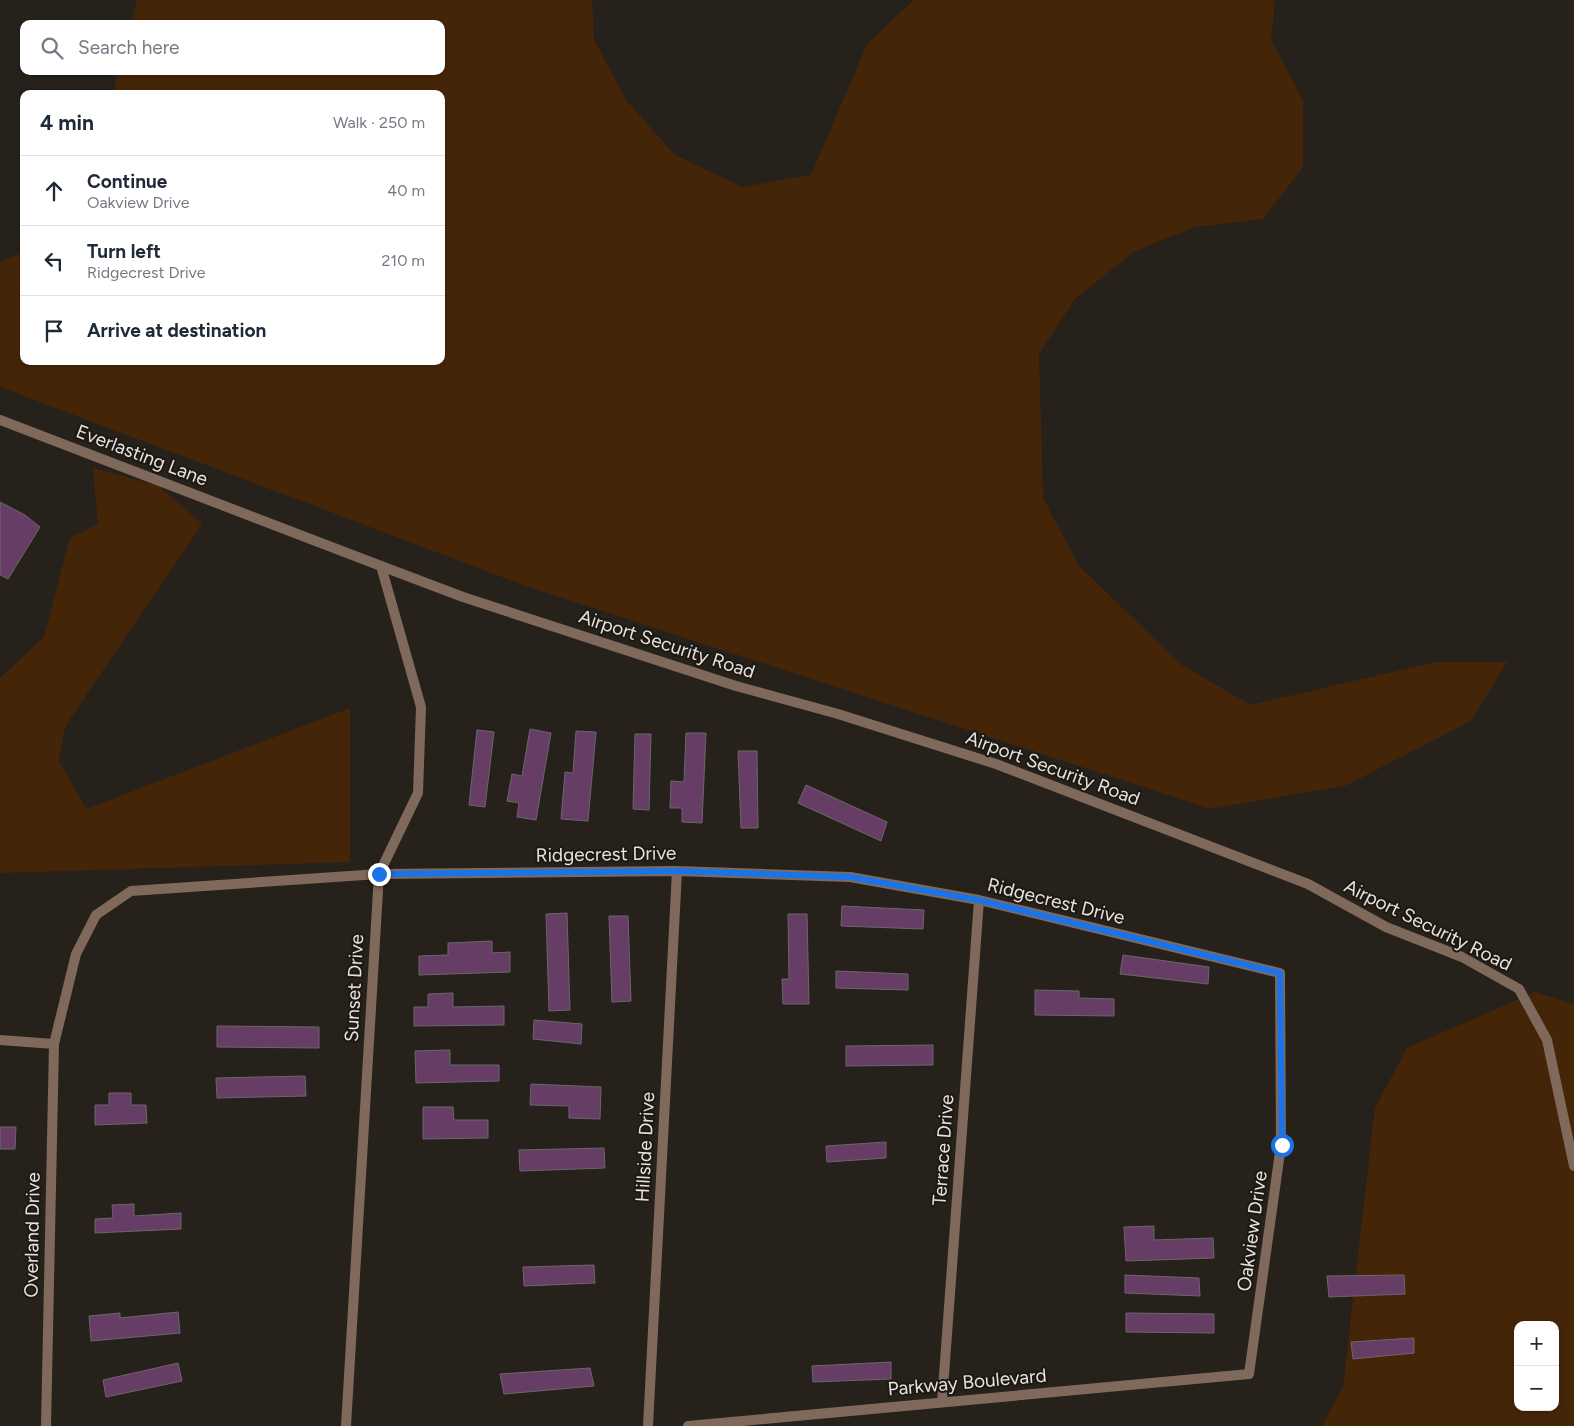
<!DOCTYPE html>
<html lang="en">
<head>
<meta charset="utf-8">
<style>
  :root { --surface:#fff; --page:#f6f6f7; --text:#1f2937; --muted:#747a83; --line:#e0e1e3 }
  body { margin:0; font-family:Figtree,sans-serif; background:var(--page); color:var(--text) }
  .controls { position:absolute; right:15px; bottom:15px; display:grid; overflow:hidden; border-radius:10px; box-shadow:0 1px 4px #0004 }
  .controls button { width:45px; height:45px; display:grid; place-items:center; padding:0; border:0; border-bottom:1px solid var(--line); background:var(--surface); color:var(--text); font:25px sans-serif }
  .stop { position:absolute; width:15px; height:15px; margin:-11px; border:4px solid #1a73e8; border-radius:50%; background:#fff }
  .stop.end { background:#1a73e8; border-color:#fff; box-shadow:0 1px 5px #0008 }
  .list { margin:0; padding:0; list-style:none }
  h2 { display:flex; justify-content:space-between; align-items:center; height:65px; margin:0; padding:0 20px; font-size:21px }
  h2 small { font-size:16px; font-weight:400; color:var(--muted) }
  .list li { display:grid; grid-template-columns:32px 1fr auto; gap:15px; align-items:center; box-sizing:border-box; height:70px; padding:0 20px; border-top:1px solid var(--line) }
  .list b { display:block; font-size:19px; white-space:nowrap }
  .list p { margin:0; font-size:16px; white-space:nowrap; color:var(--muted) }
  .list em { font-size:16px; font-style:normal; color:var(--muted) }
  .icon { flex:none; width:28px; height:28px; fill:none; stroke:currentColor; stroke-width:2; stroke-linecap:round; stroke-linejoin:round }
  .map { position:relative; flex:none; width:1574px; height:1426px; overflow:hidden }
  .search { position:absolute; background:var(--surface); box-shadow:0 1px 4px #0004; left:20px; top:20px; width:425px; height:55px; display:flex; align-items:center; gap:12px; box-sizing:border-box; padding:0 18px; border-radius:10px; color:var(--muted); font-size:19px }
  .panel { position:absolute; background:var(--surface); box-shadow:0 1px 4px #0004; left:20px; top:90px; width:425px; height:275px; border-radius:10px }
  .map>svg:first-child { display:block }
  .green { fill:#452508; fill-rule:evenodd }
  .building { fill:#663d64; stroke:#6c666c }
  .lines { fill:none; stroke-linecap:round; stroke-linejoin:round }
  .lane { stroke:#7f695a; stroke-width:10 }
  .street { stroke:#7f695a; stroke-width:10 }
  .route { stroke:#1a73e8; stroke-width:6 }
  .labels { text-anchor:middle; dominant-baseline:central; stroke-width:4; stroke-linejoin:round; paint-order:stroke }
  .street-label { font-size:19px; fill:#e6e2df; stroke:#1e1813 }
</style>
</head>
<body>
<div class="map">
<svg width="1574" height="1426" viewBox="0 0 1574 1426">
  <rect width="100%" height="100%" fill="#27211c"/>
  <path class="green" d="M 137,0 L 592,0 L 594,40 L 626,100 L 675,155 L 742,187 L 811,175 L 867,44 L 914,0 L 1275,0 L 1271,40 L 1303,100 L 1303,167 L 1263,219 L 1195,227 L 1135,251 L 1075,299 L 1039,354 L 1043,498 L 1079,566 L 1183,666 L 1251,705 L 1435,662 L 1507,662 L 1471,721 L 1347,785 L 1211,809 L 526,586 L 0,387 L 0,263 L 24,250 L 24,361 L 441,361 L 441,94 L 113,94 L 118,71 L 441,71 L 441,24 L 131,24 Z
    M 93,468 L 159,486 L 202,524 L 66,725 L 58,759 L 86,809 L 350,708 L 350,862 L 0,873 L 0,678 L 44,637 L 70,538 L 98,524 Z
    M 1535,992 L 1574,1004 L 1574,1426 L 1322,1426 L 1343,1387 L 1375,1108 L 1407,1048 ZM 1518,1325 L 1555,1325 L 1555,1407 L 1518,1407 Z"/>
  <path class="building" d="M 0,502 L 25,515 L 40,527 L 8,579 L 0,575 Z
    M 530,729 L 551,733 L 536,820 L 517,817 L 519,803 L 507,801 L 512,774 L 522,776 Z
    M 477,730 L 494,732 L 485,807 L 469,805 Z
    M 576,731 L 596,732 L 588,821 L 561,819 L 565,772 L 573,773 Z
    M 686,733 L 706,733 L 702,823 L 682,822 L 682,808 L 670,808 L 671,781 L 684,782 Z
    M 635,734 L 651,734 L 649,810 L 633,809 Z
    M 738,751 L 757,751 L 758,828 L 741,828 Z
    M 806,785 L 887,822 L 881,841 L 798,803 Z
    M 842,906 L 924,910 L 923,929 L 841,926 Z
    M 567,913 L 570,1010 L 549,1011 L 546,914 Z
    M 788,914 L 807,914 L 809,1004 L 783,1004 L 782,979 L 789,979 Z
    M 609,916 L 628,916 L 631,1001 L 612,1002 Z
    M 492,941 L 492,953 L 510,952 L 510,972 L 419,975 L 419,956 L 448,955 L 448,943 Z
    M 1123,955 L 1209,967 L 1208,984 L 1120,974 Z
    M 836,971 L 908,974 L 908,990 L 836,988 Z
    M 1035,990 L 1079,991 L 1079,998 L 1114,999 L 1114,1016 L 1035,1015 Z
    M 453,993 L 453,1007 L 504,1006 L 504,1025 L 414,1026 L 414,1007 L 428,1007 L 428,994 Z
    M 534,1020 L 582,1024 L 581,1044 L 533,1039 Z
    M 217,1026 L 319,1027 L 319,1048 L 217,1047 Z
    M 933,1045 L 933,1065 L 846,1066 L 846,1046 Z
    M 450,1050 L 450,1065 L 499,1065 L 499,1081 L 416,1083 L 415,1051 Z
    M 305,1076 L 306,1096 L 217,1098 L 216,1078 Z
    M 531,1084 L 601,1087 L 600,1119 L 569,1118 L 569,1106 L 530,1105 Z
    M 109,1093 L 131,1093 L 131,1105 L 146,1105 L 147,1123 L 95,1125 L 95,1105 L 109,1105 Z
    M 423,1107 L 453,1107 L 454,1120 L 488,1120 L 488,1138 L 423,1139 Z
    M 0,1127 L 16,1127 L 15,1149 L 0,1149 Z
    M 886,1142 L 886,1158 L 827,1162 L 826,1146 Z
    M 604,1148 L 605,1168 L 520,1171 L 519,1150 Z
    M 134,1204 L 134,1216 L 181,1213 L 181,1229 L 95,1233 L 95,1219 L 113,1218 L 112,1205 Z
    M 1154,1226 L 1154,1240 L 1213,1238 L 1214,1258 L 1126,1261 L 1124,1227 Z
    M 594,1265 L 595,1283 L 524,1286 L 523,1267 Z
    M 1125,1275 L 1199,1278 L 1200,1296 L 1125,1293 Z
    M 1404,1275 L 1405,1294 L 1329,1297 L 1327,1276 Z
    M 178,1312 L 180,1333 L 91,1341 L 89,1316 L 120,1313 L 120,1318 Z
    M 1126,1313 L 1214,1314 L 1214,1333 L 1126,1332 Z
    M 1414,1338 L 1414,1353 L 1353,1359 L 1351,1342 Z
    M 891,1362 L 891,1379 L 813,1382 L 812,1366 Z
    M 178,1363 L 182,1381 L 106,1397 L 103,1380 Z
    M 590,1368 L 594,1386 L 504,1394 L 500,1374 Z"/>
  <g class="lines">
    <path class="lane" d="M 381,566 L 463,597 L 736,686 L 838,714 L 996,764 L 1308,884 L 1386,927 L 1462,957 L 1519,989 L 1547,1040 L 1574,1166"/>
    <path class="street" d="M 0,420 L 381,566 L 421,707 L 418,793 L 379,874 L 346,1426
      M 0,1040 L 54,1044
      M 942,1402 L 979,900
      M 46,1426 L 54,1044 L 76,954 L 96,915 L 131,891 L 379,874 L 677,871 L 850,877 L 979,900 L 1280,973 L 1281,1145 L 1249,1374 L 688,1426
      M 648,1426 L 677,871"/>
  </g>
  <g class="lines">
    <path class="route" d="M 379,874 L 678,871 L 850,877 L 978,900 L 1280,973 L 1282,1145"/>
  </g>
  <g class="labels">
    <g class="street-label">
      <text transform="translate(142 455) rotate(21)">Everlasting Lane</text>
      <text transform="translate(667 644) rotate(18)">Airport Security Road</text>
      <text transform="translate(1053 768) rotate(20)">Airport Security Road</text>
      <text transform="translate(606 854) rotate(-1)">Ridgecrest Drive</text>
      <text transform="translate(1056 901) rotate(14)">Ridgecrest Drive</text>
      <text transform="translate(1428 925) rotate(26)">Airport Security Road</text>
      <text transform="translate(354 988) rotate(-87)">Sunset Drive</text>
      <text transform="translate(645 1147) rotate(-87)">Hillside Drive</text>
      <text transform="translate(943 1150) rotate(-86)">Terrace Drive</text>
      <text transform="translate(1252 1231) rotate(-82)">Oakview Drive</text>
      <text transform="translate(32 1235) rotate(-89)">Overland Drive</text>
      <text transform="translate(967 1382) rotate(-5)">Parkway Boulevard</text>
    </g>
  </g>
</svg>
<div class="controls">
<button>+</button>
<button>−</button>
</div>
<div class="stop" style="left:1282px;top:1145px"></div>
<div class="stop end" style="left:379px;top:874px"></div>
<div class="search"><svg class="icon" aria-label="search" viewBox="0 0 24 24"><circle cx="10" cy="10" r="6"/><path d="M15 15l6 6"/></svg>Search here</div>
<section class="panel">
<h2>4 min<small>Walk · 250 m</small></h2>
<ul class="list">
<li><svg class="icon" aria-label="ahead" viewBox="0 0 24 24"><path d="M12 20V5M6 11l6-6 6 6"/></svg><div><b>Continue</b><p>Oakview Drive</p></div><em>40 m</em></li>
<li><svg class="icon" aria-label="left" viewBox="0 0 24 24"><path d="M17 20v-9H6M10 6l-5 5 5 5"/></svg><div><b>Turn left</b><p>Ridgecrest Drive</p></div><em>210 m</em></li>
<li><svg class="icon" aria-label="arrive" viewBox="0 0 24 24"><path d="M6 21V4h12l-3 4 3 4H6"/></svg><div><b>Arrive at destination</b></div></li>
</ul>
</section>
</div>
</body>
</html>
